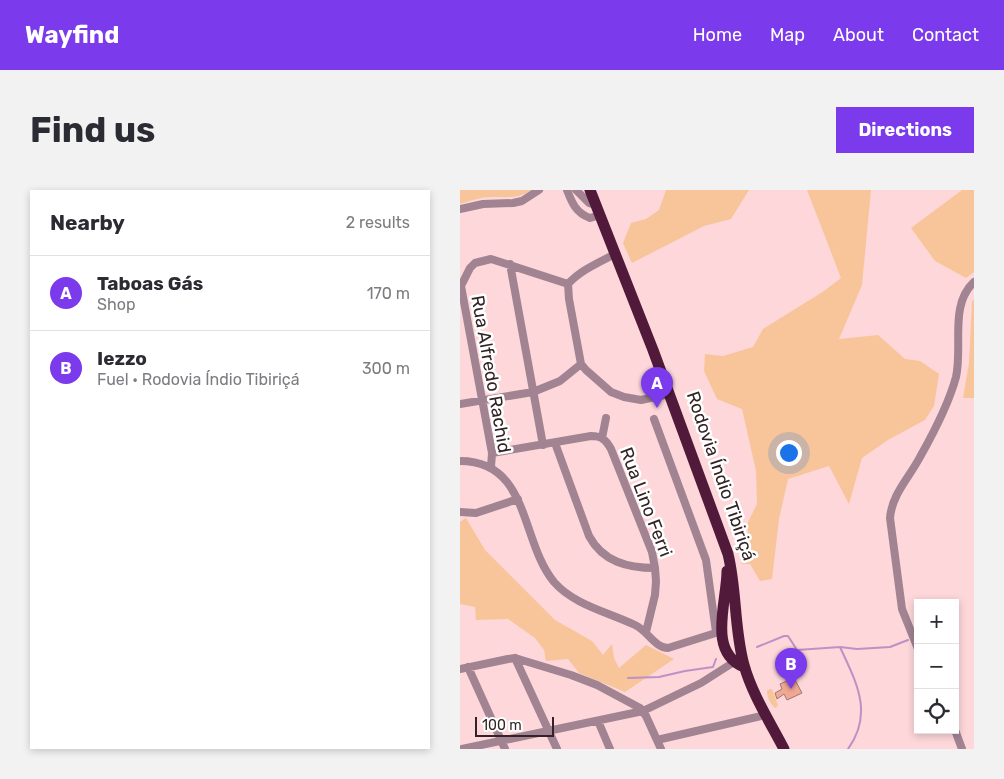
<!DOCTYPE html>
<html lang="en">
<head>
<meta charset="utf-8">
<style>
  :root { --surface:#fff; --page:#f2f2f3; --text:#2b2b33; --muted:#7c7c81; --line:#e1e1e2; --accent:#7c3aed }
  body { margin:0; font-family:Rubik,sans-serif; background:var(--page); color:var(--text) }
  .controls { position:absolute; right:15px; bottom:15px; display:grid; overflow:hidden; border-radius:0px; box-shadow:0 2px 8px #0003 }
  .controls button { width:45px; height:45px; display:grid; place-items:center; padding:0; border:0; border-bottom:1px solid var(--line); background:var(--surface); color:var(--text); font:25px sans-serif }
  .scale { position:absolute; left:15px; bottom:12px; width:79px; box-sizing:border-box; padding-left:5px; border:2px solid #322425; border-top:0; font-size:14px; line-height:18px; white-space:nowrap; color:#322425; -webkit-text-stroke:4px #fff; paint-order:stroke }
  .you { position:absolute; left:328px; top:262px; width:18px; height:18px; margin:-12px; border:4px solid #fff; border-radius:50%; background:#1a73e8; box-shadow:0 0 0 8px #1a73e833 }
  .badge { display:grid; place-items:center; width:32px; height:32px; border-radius:50%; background:var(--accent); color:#fff; font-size:16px; font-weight:700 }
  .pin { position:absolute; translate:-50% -41px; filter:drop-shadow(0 1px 2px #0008) }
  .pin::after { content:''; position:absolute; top:26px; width:18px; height:15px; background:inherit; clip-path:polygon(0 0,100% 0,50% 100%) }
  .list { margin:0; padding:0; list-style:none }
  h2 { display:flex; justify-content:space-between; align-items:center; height:65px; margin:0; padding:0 20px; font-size:21px }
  h2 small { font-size:16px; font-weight:400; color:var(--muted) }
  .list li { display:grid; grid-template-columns:32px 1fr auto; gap:15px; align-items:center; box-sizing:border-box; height:75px; padding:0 20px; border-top:1px solid var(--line) }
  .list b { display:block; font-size:19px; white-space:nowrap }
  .list p { margin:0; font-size:16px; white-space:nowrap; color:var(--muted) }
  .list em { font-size:16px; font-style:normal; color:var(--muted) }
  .icon { flex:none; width:28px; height:28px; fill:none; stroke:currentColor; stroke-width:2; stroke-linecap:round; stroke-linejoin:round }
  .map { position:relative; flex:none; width:514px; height:559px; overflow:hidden; border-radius:0px }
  header { display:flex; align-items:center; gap:30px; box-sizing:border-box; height:70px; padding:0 25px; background:var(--accent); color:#fff }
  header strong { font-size:24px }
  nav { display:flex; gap:28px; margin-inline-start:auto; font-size:18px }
  .intro { display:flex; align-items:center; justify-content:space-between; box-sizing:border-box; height:120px; padding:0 30px }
  h1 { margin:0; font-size:35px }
  .button { padding:12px 22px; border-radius:0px; background:var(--accent); color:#fff; font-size:18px; font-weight:700 }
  main { display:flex; gap:30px; padding:0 30px }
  aside { flex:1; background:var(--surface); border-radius:0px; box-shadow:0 2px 8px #0003 }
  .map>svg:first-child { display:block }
  .green { fill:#f7c599 }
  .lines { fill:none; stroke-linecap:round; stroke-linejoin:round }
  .stream { stroke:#bf90c5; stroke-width:2 }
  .building { fill:#f1a893; stroke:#997a70 }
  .minor { stroke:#a18392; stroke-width:8 }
  .highway { stroke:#511a3a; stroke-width:11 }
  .labels { text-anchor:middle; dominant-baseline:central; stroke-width:5; stroke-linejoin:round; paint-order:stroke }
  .street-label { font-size:18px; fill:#322425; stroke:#fff }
</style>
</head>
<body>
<header>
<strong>Wayfind</strong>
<nav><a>Home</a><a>Map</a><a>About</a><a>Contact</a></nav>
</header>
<div class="intro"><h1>Find us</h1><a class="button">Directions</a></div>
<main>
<aside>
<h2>Nearby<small>2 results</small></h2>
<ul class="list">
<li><span class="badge">A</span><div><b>Taboas Gás</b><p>Shop</p></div><em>170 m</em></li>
<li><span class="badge">B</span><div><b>Iezzo</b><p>Fuel · Rodovia Índio Tibiriçá</p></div><em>300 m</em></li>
</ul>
</aside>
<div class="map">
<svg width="514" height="559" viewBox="0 0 514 559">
  <rect width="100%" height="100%" fill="#fdd7da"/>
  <path class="green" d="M 0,0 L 72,0 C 58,9 47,7 31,7 C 20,7 10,11 0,14 Z
    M 206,0 L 289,0 L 271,29 L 244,36 L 172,73 L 163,53 L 171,33 L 186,29 L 199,20 Z
    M 347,0 L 411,0 L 402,95 L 379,149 L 418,145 L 445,169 L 460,171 L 479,184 L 474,216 L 465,230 L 428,250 L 402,268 L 389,314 L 369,276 L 328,289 L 319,329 L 312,389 L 300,391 L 290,374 L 282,374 L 281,364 L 291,360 L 287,334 L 297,314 L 296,281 L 282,219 L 257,209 L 244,181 L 245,164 L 263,166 L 293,157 L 303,139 L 364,101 L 381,88 Z
    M 502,0 L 514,0 L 514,82 L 506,88 L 475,71 L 451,38 Z
    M 514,109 L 514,208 L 503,208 L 509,173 L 512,112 Z
    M 6,328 L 25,360 L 95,430 L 132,451 L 143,465 L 152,454 L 154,468 L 159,478 L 186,455 L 214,469 L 165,502 L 119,483 L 108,469 L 86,471 L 84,460 L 75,448 L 48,429 L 16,430 L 15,417 L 0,414 L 0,332 Z
    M 310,499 L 312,499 L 318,515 L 316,518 C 311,516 307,507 307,501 Z"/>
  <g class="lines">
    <path class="stream" d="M 297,457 L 324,446 L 328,446 L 337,460 L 380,457 L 397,459 L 430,457 L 448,450
      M 380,457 C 396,492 414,523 388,559
      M 168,488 L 199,487 L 225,481 L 253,477 L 256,469"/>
  </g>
  <path class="building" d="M 334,488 L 342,503 L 327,510 L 324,504 L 317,509 L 315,503 L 322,499 L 320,494 Z"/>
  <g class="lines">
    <path class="minor" d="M 107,0 C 112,13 116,23 130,28 L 140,25
      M 116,0 L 129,13 L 135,15
      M 0,19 L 23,14 L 53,13 L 62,11 L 79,0
      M 155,64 C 138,73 121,80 108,94 L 109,109 L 121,174 L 126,180 L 151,202 L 164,207 L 181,210 L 209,204
      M 50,74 L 83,255
      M 1,96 L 32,263 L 31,277
      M 0,98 L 10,78 L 15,73 L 31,69 L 108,94
      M 0,214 L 73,202 L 100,191 L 121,174
      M 194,229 L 246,370 L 256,442
      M 142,248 L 146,228
      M 95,253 L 129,346 C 143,372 168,378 195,378
      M 32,263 L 131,246 C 142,246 146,250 151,259 L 192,362 L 195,378 L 196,391 L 195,405 L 186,442
      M 0,271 C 70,271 60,351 94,392 C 114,415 148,422 175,435 C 188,441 195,458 208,458 L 262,441
      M 0,322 L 16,323 L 58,309
      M 458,459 L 442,419 L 430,328 C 432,304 449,288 460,267 C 473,244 489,213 496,187 C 503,156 489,115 514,92
      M 55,468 L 97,559
      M 8,477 L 45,559
      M 0,479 L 48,469 L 55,468 L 111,485 L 137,495 L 180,518 L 186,526 L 201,559
      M 138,531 L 150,559
      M 495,540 L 502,559
      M 197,550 L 306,525
      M 2,559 L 183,521 L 241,493 L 274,472"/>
    <path class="highway" d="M 130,0 L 193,160 L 268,364 C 277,401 274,439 284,475 C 292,504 310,532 324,559
      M 267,381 C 267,412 247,462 284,477"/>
  </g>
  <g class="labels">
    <g class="street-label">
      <text transform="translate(31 184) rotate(80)">Rua Alfredo Rachid</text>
      <text transform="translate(261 286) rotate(71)">Rodovia Índio Tibiriçá</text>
      <text transform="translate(186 312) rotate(69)">Rua Lino Ferri</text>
    </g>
  </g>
</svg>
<div class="controls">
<button>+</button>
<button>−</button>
<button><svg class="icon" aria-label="locate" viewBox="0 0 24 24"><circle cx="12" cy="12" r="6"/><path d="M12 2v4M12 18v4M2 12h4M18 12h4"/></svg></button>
</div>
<div class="scale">100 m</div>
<div class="you"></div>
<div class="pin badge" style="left:197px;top:218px">A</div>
<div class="pin badge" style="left:331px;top:499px">B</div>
</div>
</main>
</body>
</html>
